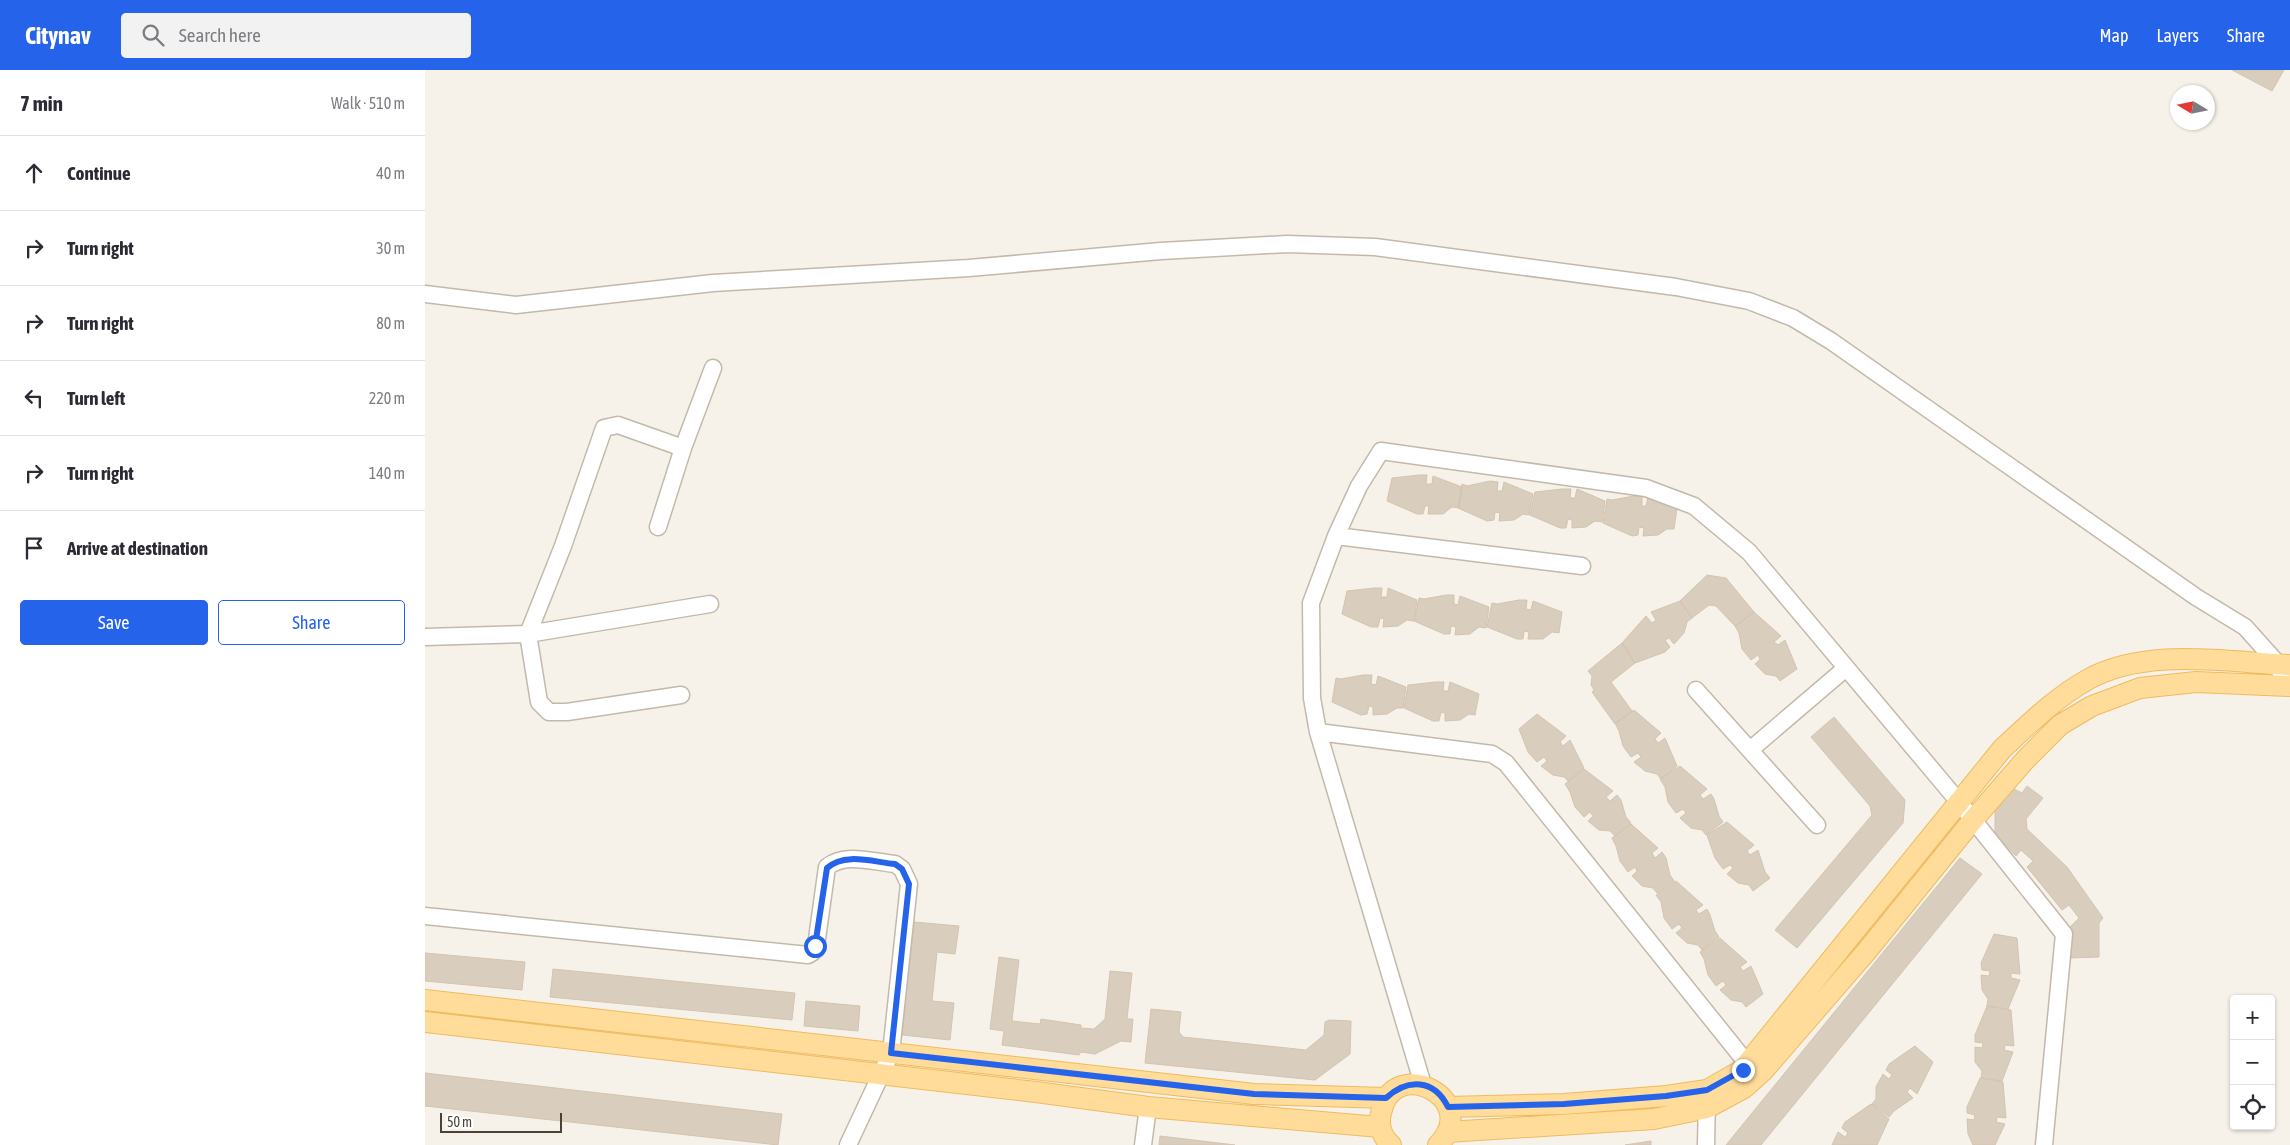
<!DOCTYPE html>
<html lang="en">
<head>
<meta charset="utf-8">
<style>
  :root { --surface:#fff; --page:#f2f2f3; --text:#2b2b33; --muted:#7c7c81; --line:#e1e1e2; --accent:#2563eb }
  body { margin:0; font-family:"Asap Condensed",sans-serif; background:var(--page); color:var(--text) }
  .controls { position:absolute; right:15px; bottom:15px; display:grid; overflow:hidden; border-radius:5px; box-shadow:0 1px 4px #0004 }
  .controls button { width:45px; height:45px; display:grid; place-items:center; padding:0; border:0; border-bottom:1px solid var(--line); background:var(--surface); color:var(--text); font:25px sans-serif }
  .compass { position:absolute; left:1745px; top:15px; width:45px; height:45px; border-radius:50%; background:var(--surface); box-shadow:0 1px 4px #0004; rotate:280deg }
  .scale { position:absolute; left:15px; bottom:12px; width:122px; box-sizing:border-box; padding-left:5px; border:2px solid #4b4237; border-top:0; font-size:14px; line-height:18px; white-space:nowrap; color:#4b4237; -webkit-text-stroke:4px #fff; paint-order:stroke }
  .stop { position:absolute; width:15px; height:15px; margin:-11px; border:4px solid #2563eb; border-radius:50%; background:#fff }
  .stop.end { background:#2563eb; border-color:#fff; box-shadow:0 1px 5px #0008 }
  .list { margin:0; padding:0; list-style:none }
  h2 { display:flex; justify-content:space-between; align-items:center; height:65px; margin:0; padding:0 20px; font-size:21px }
  h2 small { font-size:16px; font-weight:400; color:var(--muted) }
  .list li { display:grid; grid-template-columns:32px 1fr auto; gap:15px; align-items:center; box-sizing:border-box; height:75px; padding:0 20px; border-top:1px solid var(--line) }
  .list b { display:block; font-size:19px; white-space:nowrap }
  .list em { font-size:16px; font-style:normal; color:var(--muted) }
  .actions { display:flex; gap:10px; padding:15px 20px }
  .actions a { flex:1; padding:11px 0; border:1px solid var(--accent); border-radius:5px; text-align:center; font-size:18px; color:var(--accent) }
  .actions .main { background:var(--accent); color:#fff }
  .icon { flex:none; width:28px; height:28px; fill:none; stroke:currentColor; stroke-width:2; stroke-linecap:round; stroke-linejoin:round }
  .map { position:relative; flex:none; width:1865px; height:1075px; overflow:hidden }
  header { display:flex; align-items:center; gap:30px; box-sizing:border-box; height:70px; padding:0 25px; background:var(--accent); color:#fff }
  header strong { font-size:24px }
  nav { display:flex; gap:28px; margin-inline-start:auto; font-size:18px }
  .search { width:350px; height:45px; background:var(--page); display:flex; align-items:center; gap:12px; box-sizing:border-box; padding:0 18px; border-radius:5px; color:var(--muted); font-size:19px }
  main { display:flex }
  aside { flex:1; background:var(--surface) }
  .map>svg:first-child { display:block }
  .building { fill:#d9cdbe; stroke:#d4c4b0 }
  .lines { fill:none; stroke-linecap:round; stroke-linejoin:round }
  .minor-casing { stroke:#c3b9ab; stroke-width:19 }
  .major-casing { stroke:#efbb5f; stroke-width:22 }
  .minor { stroke:#fff; stroke-width:16 }
  .major { stroke:#ffdc9a; stroke-width:20 }
  .route { stroke:#2563eb; stroke-width:6 }
</style>
</head>
<body>
<header>
<strong>Citynav</strong>
<div class="search"><svg class="icon" aria-label="search" viewBox="0 0 24 24"><circle cx="10" cy="10" r="6"/><path d="M15 15l6 6"/></svg>Search here</div>
<nav><a>Map</a><a>Layers</a><a>Share</a></nav>
</header>
<main>
<aside>
<h2>7 min<small>Walk · 510 m</small></h2>
<ul class="list">
<li><svg class="icon" aria-label="ahead" viewBox="0 0 24 24"><path d="M12 20V5M6 11l6-6 6 6"/></svg><div><b>Continue</b></div><em>40 m</em></li>
<li><svg class="icon" aria-label="right" viewBox="0 0 24 24"><path d="M7 20v-9h11M14 6l5 5-5 5"/></svg><div><b>Turn right</b></div><em>30 m</em></li>
<li><svg class="icon" aria-label="right" viewBox="0 0 24 24"><path d="M7 20v-9h11M14 6l5 5-5 5"/></svg><div><b>Turn right</b></div><em>80 m</em></li>
<li><svg class="icon" aria-label="left" viewBox="0 0 24 24"><path d="M17 20v-9H6M10 6l-5 5 5 5"/></svg><div><b>Turn left</b></div><em>220 m</em></li>
<li><svg class="icon" aria-label="right" viewBox="0 0 24 24"><path d="M7 20v-9h11M14 6l5 5-5 5"/></svg><div><b>Turn right</b></div><em>140 m</em></li>
<li><svg class="icon" aria-label="arrive" viewBox="0 0 24 24"><path d="M6 21V4h12l-3 4 3 4H6"/></svg><div><b>Arrive at destination</b></div></li>
</ul>
<div class="actions"><a class="main">Save</a><a>Share</a></div>
</aside>
<div class="map">
<svg width="1865" height="1075" viewBox="0 0 1865 1075">
  <rect width="100%" height="100%" fill="#f6f2ea"/>
  <path class="building" d="M 1807,0 L 1859,0 L 1847,21 Z
    M 994,405 L 1002,405 L 1001,414 L 1007,414 L 1008,406 L 1037,417 L 1034,438 L 1027,437 L 1018,444 L 1003,444 L 1004,436 L 1000,436 L 998,444 L 992,444 L 962,431 L 967,408 Z
    M 1065,411 L 1073,412 L 1072,421 L 1077,421 L 1079,412 L 1108,424 L 1104,445 L 1098,444 L 1089,450 L 1074,451 L 1075,443 L 1070,442 L 1069,450 L 1062,451 L 1033,438 L 1037,414 L 1042,416 Z
    M 1137,419 L 1146,419 L 1145,428 L 1150,428 L 1152,419 L 1180,431 L 1177,452 L 1170,451 L 1161,457 L 1147,458 L 1147,450 L 1143,449 L 1141,458 L 1135,458 L 1105,445 L 1110,422 Z
    M 1209,426 L 1217,427 L 1217,436 L 1221,436 L 1223,427 L 1252,438 L 1249,459 L 1242,459 L 1233,465 L 1218,466 L 1219,458 L 1214,457 L 1213,465 L 1207,466 L 1178,453 L 1182,429 L 1187,430 Z
    M 1282,505 L 1301,508 L 1329,542 L 1310,556 L 1291,536 L 1284,535 L 1267,548 L 1255,531 Z
    M 949,518 L 957,518 L 956,527 L 962,527 L 963,518 L 992,530 L 989,551 L 982,550 L 973,556 L 958,557 L 959,549 L 955,548 L 953,557 L 946,557 L 917,544 L 922,521 Z
    M 1021,525 L 1029,525 L 1029,534 L 1033,535 L 1035,526 L 1064,537 L 1061,558 L 1054,557 L 1045,564 L 1030,565 L 1031,557 L 1026,556 L 1025,564 L 1019,564 L 989,551 L 994,528 L 999,529 Z
    M 1094,530 L 1102,530 L 1101,539 L 1106,540 L 1108,531 L 1137,542 L 1134,563 L 1127,562 L 1118,569 L 1103,569 L 1104,562 L 1099,561 L 1098,569 L 1092,569 L 1062,557 L 1067,533 L 1072,534 Z
    M 1255,531 L 1267,548 L 1262,552 L 1259,563 L 1249,574 L 1244,568 L 1240,570 L 1245,577 L 1240,582 L 1210,593 L 1197,573 L 1221,546 L 1227,553 L 1231,550 L 1226,542 Z
    M 1329,542 L 1356,566 L 1349,572 L 1353,575 L 1360,570 L 1372,599 L 1355,611 L 1351,606 L 1340,604 L 1330,594 L 1335,589 L 1333,585 L 1326,590 L 1317,579 L 1314,563 L 1310,556 Z
    M 1197,573 L 1210,593 L 1186,612 L 1207,641 L 1190,654 L 1167,622 L 1169,620 L 1166,615 L 1167,606 L 1163,601 Z
    M 938,605 L 947,605 L 946,614 L 951,615 L 953,606 L 981,617 L 978,638 L 972,638 L 962,644 L 948,645 L 948,637 L 944,636 L 942,644 L 936,645 L 907,632 L 911,608 L 916,609 Z
    M 1011,612 L 1019,612 L 1018,621 L 1023,621 L 1025,612 L 1054,624 L 1050,645 L 1044,644 L 1035,650 L 1020,651 L 1020,643 L 1016,642 L 1014,651 L 1008,651 L 979,638 L 983,615 Z
    M 1209,640 L 1236,663 L 1230,669 L 1233,673 L 1240,668 L 1252,696 L 1236,709 L 1232,704 L 1220,701 L 1209,692 L 1216,687 L 1213,683 L 1206,687 L 1198,676 L 1194,661 L 1190,653 Z
    M 1112,644 L 1141,666 L 1135,672 L 1138,676 L 1145,670 L 1159,698 L 1143,711 L 1139,707 L 1128,705 L 1116,696 L 1122,691 L 1119,687 L 1112,692 L 1103,682 L 1094,659 Z
    M 1409,647 L 1480,730 L 1478,753 L 1372,878 L 1350,860 L 1447,745 L 1445,736 L 1386,667 Z
    M 1255,696 L 1282,719 L 1275,725 L 1278,729 L 1286,724 L 1289,729 L 1294,746 L 1298,752 L 1281,765 L 1277,760 L 1266,758 L 1255,748 L 1261,743 L 1258,739 L 1251,743 L 1243,732 L 1240,717 L 1235,709 Z
    M 1159,699 L 1188,721 L 1181,727 L 1185,731 L 1192,725 L 1196,730 L 1201,747 L 1206,753 L 1190,766 L 1185,761 L 1174,760 L 1163,751 L 1168,746 L 1165,742 L 1159,747 L 1150,737 L 1145,722 L 1140,714 Z
    M 1602,716 L 1618,728 L 1601,749 L 1602,759 L 1642,797 L 1678,848 L 1674,853 L 1674,887 L 1645,888 L 1643,859 L 1654,848 L 1644,835 L 1637,840 L 1602,797 L 1608,791 L 1596,780 L 1591,786 L 1570,764 L 1570,741 L 1587,718 L 1597,723 Z
    M 1302,752 L 1329,775 L 1322,781 L 1325,785 L 1333,780 L 1340,802 L 1345,808 L 1328,821 L 1324,815 L 1313,813 L 1302,804 L 1308,798 L 1305,795 L 1298,799 L 1290,788 L 1282,765 Z
    M 1206,754 L 1233,778 L 1227,783 L 1230,788 L 1237,782 L 1241,788 L 1245,805 L 1249,811 L 1232,823 L 1228,818 L 1217,816 L 1207,806 L 1212,801 L 1210,797 L 1203,802 L 1195,791 L 1191,776 L 1187,768 Z
    M 1535,788 L 1557,804 L 1336,1075 L 1301,1075 Z
    M 1251,811 L 1278,835 L 1271,840 L 1274,844 L 1282,839 L 1285,845 L 1290,861 L 1294,867 L 1277,880 L 1273,875 L 1262,873 L 1251,863 L 1257,858 L 1254,854 L 1247,859 L 1239,848 L 1236,832 L 1231,825 Z
    M 489,852 L 534,856 L 530,884 L 512,882 L 507,931 L 529,933 L 525,970 L 477,965 Z
    M 1569,864 L 1592,868 L 1595,904 L 1586,903 L 1586,908 L 1595,910 L 1583,939 L 1562,936 L 1563,929 L 1557,920 L 1556,905 L 1564,906 L 1565,901 L 1557,900 L 1556,893 Z
    M 1295,868 L 1322,892 L 1315,897 L 1318,901 L 1326,896 L 1338,924 L 1321,937 L 1317,932 L 1306,930 L 1295,920 L 1301,915 L 1298,911 L 1291,916 L 1283,905 L 1279,889 L 1275,882 Z
    M 0,883 L 100,892 L 97,920 L 0,911 Z
    M 574,887 L 594,890 L 587,951 L 615,954 L 616,949 L 656,955 L 656,958 L 669,959 L 680,949 L 685,901 L 707,903 L 702,949 L 708,949 L 706,972 L 696,971 L 670,984 L 656,982 L 654,985 L 577,975 L 579,961 L 565,959 Z
    M 128,899 L 370,923 L 367,950 L 125,927 Z
    M 381,931 L 435,936 L 433,961 L 379,956 Z
    M 1562,936 L 1586,940 L 1589,976 L 1580,975 L 1579,980 L 1588,982 L 1577,1011 L 1556,1008 L 1557,1001 L 1550,992 L 1550,977 L 1557,978 L 1558,973 L 1550,972 L 1550,965 Z
    M 726,939 L 756,942 L 754,962 L 758,967 L 881,980 L 899,965 L 900,952 L 904,950 L 926,951 L 925,984 L 890,1010 L 720,993 Z
    M 1490,976 L 1508,992 L 1492,1024 L 1485,1018 L 1482,1022 L 1488,1028 L 1469,1041 L 1464,1047 L 1447,1034 L 1451,1029 L 1451,1017 L 1458,1004 L 1464,1009 L 1467,1005 L 1461,1000 L 1464,994 Z
    M 0,1003 L 357,1044 L 353,1075 L 0,1036 Z
    M 1555,1008 L 1578,1012 L 1581,1048 L 1572,1047 L 1571,1052 L 1580,1054 L 1570,1075 L 1548,1075 L 1543,1064 L 1542,1049 L 1549,1050 L 1550,1045 L 1542,1043 L 1542,1037 Z
    M 1446,1034 L 1464,1049 L 1452,1075 L 1407,1075 L 1413,1062 L 1420,1067 L 1423,1063 L 1417,1058 L 1420,1052 Z
    M 735,1066 L 810,1075 L 734,1075 Z
    M 1226,1071 L 1226,1075 L 1200,1075 Z"/>
  <g class="lines">
    <defs>
      <path id="minor" d="M 0,224 L 91,235 L 288,213 L 544,198 L 736,181 L 862,174 L 950,177 L 1251,217 L 1324,231 L 1368,248 L 1406,271 L 1771,527 L 1820,557 L 1854,595 L 1858,615
        M 258,378 L 288,298
        M 233,457 L 258,378 L 193,355 L 179,358 L 138,476 L 103,564 L 285,534
        M 911,466 L 1157,496
        M 0,567 L 103,564 L 114,632 L 124,642 L 142,642 L 256,625
        M 1271,620 L 1392,755
        M 893,662 L 1067,684 L 1081,693 L 1329,1002
        M 1325,680 L 1421,598
        M 0,846 L 383,885 L 388,882 L 391,876 L 402,797 C 420,782 448,792 470,794 L 477,799 L 484,814 L 466,983 L 423,1075
        M 998,1015 L 893,662 L 887,628 L 886,533 L 911,466 L 934,416 L 956,381 L 1221,418 L 1269,436 L 1324,482 L 1534,732 L 1639,864 L 1619,1075
        M 718,1075 L 723,1037
        M 1281,1075 L 1282,1027"/>
      <path id="major" d="M 0,930 L 829,1024 L 961,1028
        M 0,952 L 611,1022 L 723,1037 L 955,1057
        M 1023,1037 L 1139,1034 L 1241,1026 L 1282,1020 L 1317,1000 L 1577,679 C 1604,654 1630,628 1662,610 C 1720,577 1801,592 1865,595
        M 1022,1062 L 1229,1049 L 1282,1038 L 1319,1018 L 1338,1001 L 1441,882 L 1548,750 L 1601,689 L 1635,655 L 1667,636 L 1715,618 L 1771,612 L 1865,616
        M 966,1075 C 957,1067 953,1055 956,1043 C 968,983 1058,1029 1013,1075"/>
    </defs>
    <use href="#minor" class="minor-casing"/>
    <use href="#major" class="major-casing"/>
    <use href="#minor" class="minor"/>
    <use href="#major" class="major"/>
  </g>
  <g class="lines">
    <path class="route" d="M 390,876 L 402,798 C 420,782 448,792 470,794 L 477,799 L 484,814 L 466,983 L 829,1024 L 961,1028 C 983,1008 1009,1009 1023,1037 L 1139,1034 L 1241,1026 L 1282,1020 L 1318,1000"/>
  </g>
</svg>
<div class="controls">
<button>+</button>
<button>−</button>
<button><svg class="icon" aria-label="locate" viewBox="0 0 24 24"><circle cx="12" cy="12" r="6"/><path d="M12 2v4M12 18v4M2 12h4M18 12h4"/></svg></button>
</div>
<svg class="compass" viewBox="-18 -18 36 36"><path d="M0-13l5 13h-10z" fill="#e53935"/><path d="M0 13l5-13h-10z" fill="#7c7c81"/></svg>
<div class="scale">50 m</div>
<div class="stop" style="left:390px;top:876px"></div>
<div class="stop end" style="left:1318px;top:1000px"></div>
</div>
</main>
</body>
</html>
